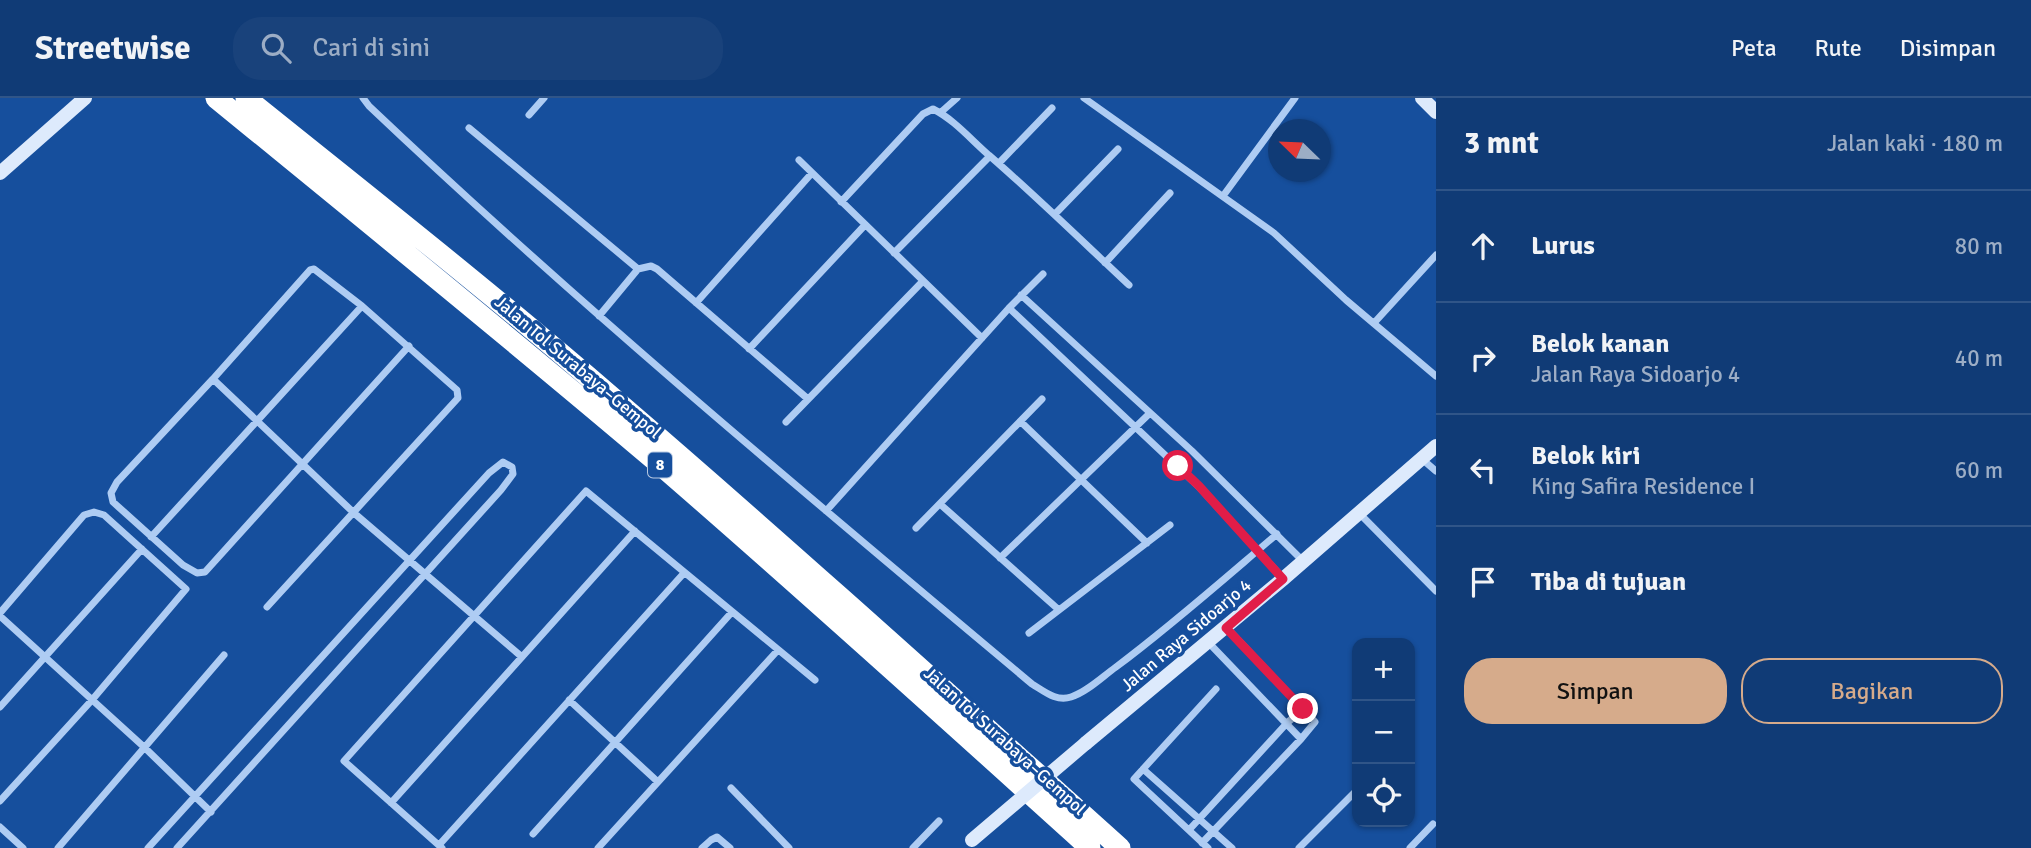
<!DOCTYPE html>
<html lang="id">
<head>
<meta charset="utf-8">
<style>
  :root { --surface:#103b76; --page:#19427b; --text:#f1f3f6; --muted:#9cadc5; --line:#305588; --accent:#d6ab8b }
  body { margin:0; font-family:Signika,sans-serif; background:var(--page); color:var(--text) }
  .controls { position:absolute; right:21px; bottom:21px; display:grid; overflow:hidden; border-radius:14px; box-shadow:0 2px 5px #0004 }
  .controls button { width:63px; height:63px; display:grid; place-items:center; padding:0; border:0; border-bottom:2px solid var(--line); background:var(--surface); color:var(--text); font:35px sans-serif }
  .compass { position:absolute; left:1268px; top:21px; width:63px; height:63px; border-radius:50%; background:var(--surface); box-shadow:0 2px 5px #0004; rotate:293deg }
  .stop { position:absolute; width:21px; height:21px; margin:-16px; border:5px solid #e11d48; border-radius:50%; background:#fff }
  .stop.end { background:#e11d48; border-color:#fff; box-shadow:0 2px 7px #0008 }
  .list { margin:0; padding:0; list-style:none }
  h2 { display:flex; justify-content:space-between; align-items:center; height:91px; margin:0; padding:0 28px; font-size:30px }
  h2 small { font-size:23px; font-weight:400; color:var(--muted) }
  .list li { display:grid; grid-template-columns:46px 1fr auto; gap:21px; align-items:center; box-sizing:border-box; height:112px; padding:0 28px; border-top:2px solid var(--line) }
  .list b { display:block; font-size:26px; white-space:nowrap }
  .list p { margin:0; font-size:23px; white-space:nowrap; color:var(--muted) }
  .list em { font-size:23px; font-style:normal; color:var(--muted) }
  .actions { display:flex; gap:14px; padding:21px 28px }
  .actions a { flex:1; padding:16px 0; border:2px solid var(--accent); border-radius:28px; text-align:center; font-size:24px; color:var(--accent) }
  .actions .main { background:var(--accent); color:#111 }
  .icon { flex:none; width:38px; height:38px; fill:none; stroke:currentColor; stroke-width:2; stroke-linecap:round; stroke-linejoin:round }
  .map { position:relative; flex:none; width:1436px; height:750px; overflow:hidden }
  header { display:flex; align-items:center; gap:42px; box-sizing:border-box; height:98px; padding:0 35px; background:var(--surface); border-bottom:2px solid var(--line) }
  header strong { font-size:33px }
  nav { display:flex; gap:38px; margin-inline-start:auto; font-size:24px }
  .search { width:490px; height:63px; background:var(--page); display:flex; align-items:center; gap:18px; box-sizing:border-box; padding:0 24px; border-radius:28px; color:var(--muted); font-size:26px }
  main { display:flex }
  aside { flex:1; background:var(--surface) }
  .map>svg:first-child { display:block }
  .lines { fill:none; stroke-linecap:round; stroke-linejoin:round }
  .street { stroke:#aeccf3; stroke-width:7 }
  .secondary { stroke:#ddeafc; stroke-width:14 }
  .highway { stroke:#fff; stroke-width:21 }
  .secondary-bridge { stroke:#ddeafc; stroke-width:14 }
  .route { stroke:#e11d48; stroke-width:9 }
  .labels { text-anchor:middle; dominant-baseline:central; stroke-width:7; stroke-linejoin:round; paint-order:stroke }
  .shield { fill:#164f9d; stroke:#b9cae2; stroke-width:2 }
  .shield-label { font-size:16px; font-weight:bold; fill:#fff }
  .street-label { font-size:18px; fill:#fff; stroke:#164f9d }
</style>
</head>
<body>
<header>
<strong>Streetwise</strong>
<div class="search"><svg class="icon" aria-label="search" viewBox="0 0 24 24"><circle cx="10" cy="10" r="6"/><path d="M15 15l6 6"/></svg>Cari di sini</div>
<nav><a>Peta</a><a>Rute</a><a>Disimpan</a></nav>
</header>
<main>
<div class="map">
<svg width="1436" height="750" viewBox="0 0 1436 750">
  <rect width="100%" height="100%" fill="#164f9d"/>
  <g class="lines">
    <path class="street" d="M 363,0 L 369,8 C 582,210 808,398 1032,586 C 1044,593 1056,604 1071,599 C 1087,594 1102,579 1116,569 C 1171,528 1224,481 1277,436
      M 1084,0 L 1274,135 L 1346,202 L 1436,278
      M 940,15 L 957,0
      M 529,17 L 544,0
      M 469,30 L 638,171
      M 799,62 L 982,240
      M 999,65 L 1052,10
      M 1223,98 L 1295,0
      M 841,104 L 923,16 L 933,11 C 955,22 972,43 991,59 C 1038,100 1083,144 1129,187
      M 1055,116 L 1118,51
      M 894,155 L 990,58
      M 1105,165 L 1170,95
      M 1021,197 L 1192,353 L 1303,463
      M 696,205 L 812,75
      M 1009,210 L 1199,389 L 1283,480
      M 599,218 L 638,171 L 651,168 L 657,171 L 808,301
      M 1374,225 L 1436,157
      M 749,251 L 865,127
      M 213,281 L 117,384 L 111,395 L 113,404 L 183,467 L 197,475 L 205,474 L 409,248
      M 786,324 L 923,183
      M 1021,324 L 1147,445
      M 1422,361 L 1436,373
      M 940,406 L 1059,512
      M 826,413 L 1009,210 L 1043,176
      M 1359,415 L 1436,493
      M 916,430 L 1042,301
      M 151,439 L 362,208
      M 1000,460 L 1149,316
      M 267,509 L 458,300 L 457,292 L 362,208 L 314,171 L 310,172 L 213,281 L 354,415 L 522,559
      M 0,515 L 84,417 L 94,414 L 104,417 L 186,491 L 92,602 L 0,703
      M 0,518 L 144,649 L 211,714
      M 1029,535 L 1170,427
      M 1208,544 L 1301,641
      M 569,602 L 658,684
      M 0,609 L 142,451
      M 1143,671 L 1232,750
      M 731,690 L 789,750
      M 391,705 L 635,433
      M 0,729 L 23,750
      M 1189,732 L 1287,625 L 1303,611
      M 533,736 L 732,514
      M 1202,745 L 1301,641 L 1315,624 L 1226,529
      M 439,747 L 684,475
      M 58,750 L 224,557
      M 148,750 L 489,375 L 503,364 L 512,369 L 513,376 L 501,392 L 177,750
      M 442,750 L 344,663 L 586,393 L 815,582
      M 598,750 L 778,552
      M 702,750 L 711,742 L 717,739 L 730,750
      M 913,750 L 939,723
      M 1208,750 L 1134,681 L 1216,591
      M 1299,750 L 1357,692
      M 1410,750 L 1433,726"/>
    <path class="secondary" d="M 1422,0 L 1436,14
      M 0,75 L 85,0
      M 1086,645 L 1283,481 L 1436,348"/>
    <path class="highway" d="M 216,0 C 364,121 512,241 658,365 C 804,491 947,621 1090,750
      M 246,0 C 369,99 494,197 614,301 C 785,448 952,599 1120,750"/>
    <path class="secondary-bridge" d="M 972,742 L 1086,645"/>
  </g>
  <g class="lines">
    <path class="route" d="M 1178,368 L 1199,388 L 1283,481 L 1226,530 L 1303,611"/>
  </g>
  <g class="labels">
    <rect class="shield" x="648" y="354.5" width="24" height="25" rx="5"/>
    <g class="shield-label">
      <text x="660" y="367">8</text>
    </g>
    <g class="street-label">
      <text transform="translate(578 269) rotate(40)">Jalan Tol Surabaya–Gempol</text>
      <text transform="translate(1186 537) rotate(-40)">Jalan Raya Sidoarjo 4</text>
      <text transform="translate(1005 643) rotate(42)">Jalan Tol Surabaya–Gempol</text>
    </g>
  </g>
</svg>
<div class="controls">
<button>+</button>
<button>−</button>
<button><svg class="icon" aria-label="locate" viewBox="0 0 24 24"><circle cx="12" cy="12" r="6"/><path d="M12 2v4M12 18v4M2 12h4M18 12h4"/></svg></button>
</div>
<svg class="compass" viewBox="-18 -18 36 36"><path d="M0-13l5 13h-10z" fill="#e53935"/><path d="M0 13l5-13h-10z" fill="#9cadc5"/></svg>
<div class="stop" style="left:1178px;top:368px"></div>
<div class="stop end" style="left:1303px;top:611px"></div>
</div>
<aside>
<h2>3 mnt<small>Jalan kaki · 180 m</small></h2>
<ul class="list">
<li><svg class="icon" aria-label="ahead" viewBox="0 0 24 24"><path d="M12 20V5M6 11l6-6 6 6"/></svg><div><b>Lurus</b></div><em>80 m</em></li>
<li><svg class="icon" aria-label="right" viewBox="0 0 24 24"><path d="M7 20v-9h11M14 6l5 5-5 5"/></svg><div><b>Belok kanan</b><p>Jalan Raya Sidoarjo 4</p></div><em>40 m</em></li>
<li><svg class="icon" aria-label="left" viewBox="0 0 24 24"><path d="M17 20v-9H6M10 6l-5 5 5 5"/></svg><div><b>Belok kiri</b><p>King Safira Residence I</p></div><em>60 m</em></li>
<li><svg class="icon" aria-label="arrive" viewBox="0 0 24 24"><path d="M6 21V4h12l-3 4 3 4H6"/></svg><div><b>Tiba di tujuan</b></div></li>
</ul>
<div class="actions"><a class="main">Simpan</a><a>Bagikan</a></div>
</aside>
</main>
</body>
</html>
